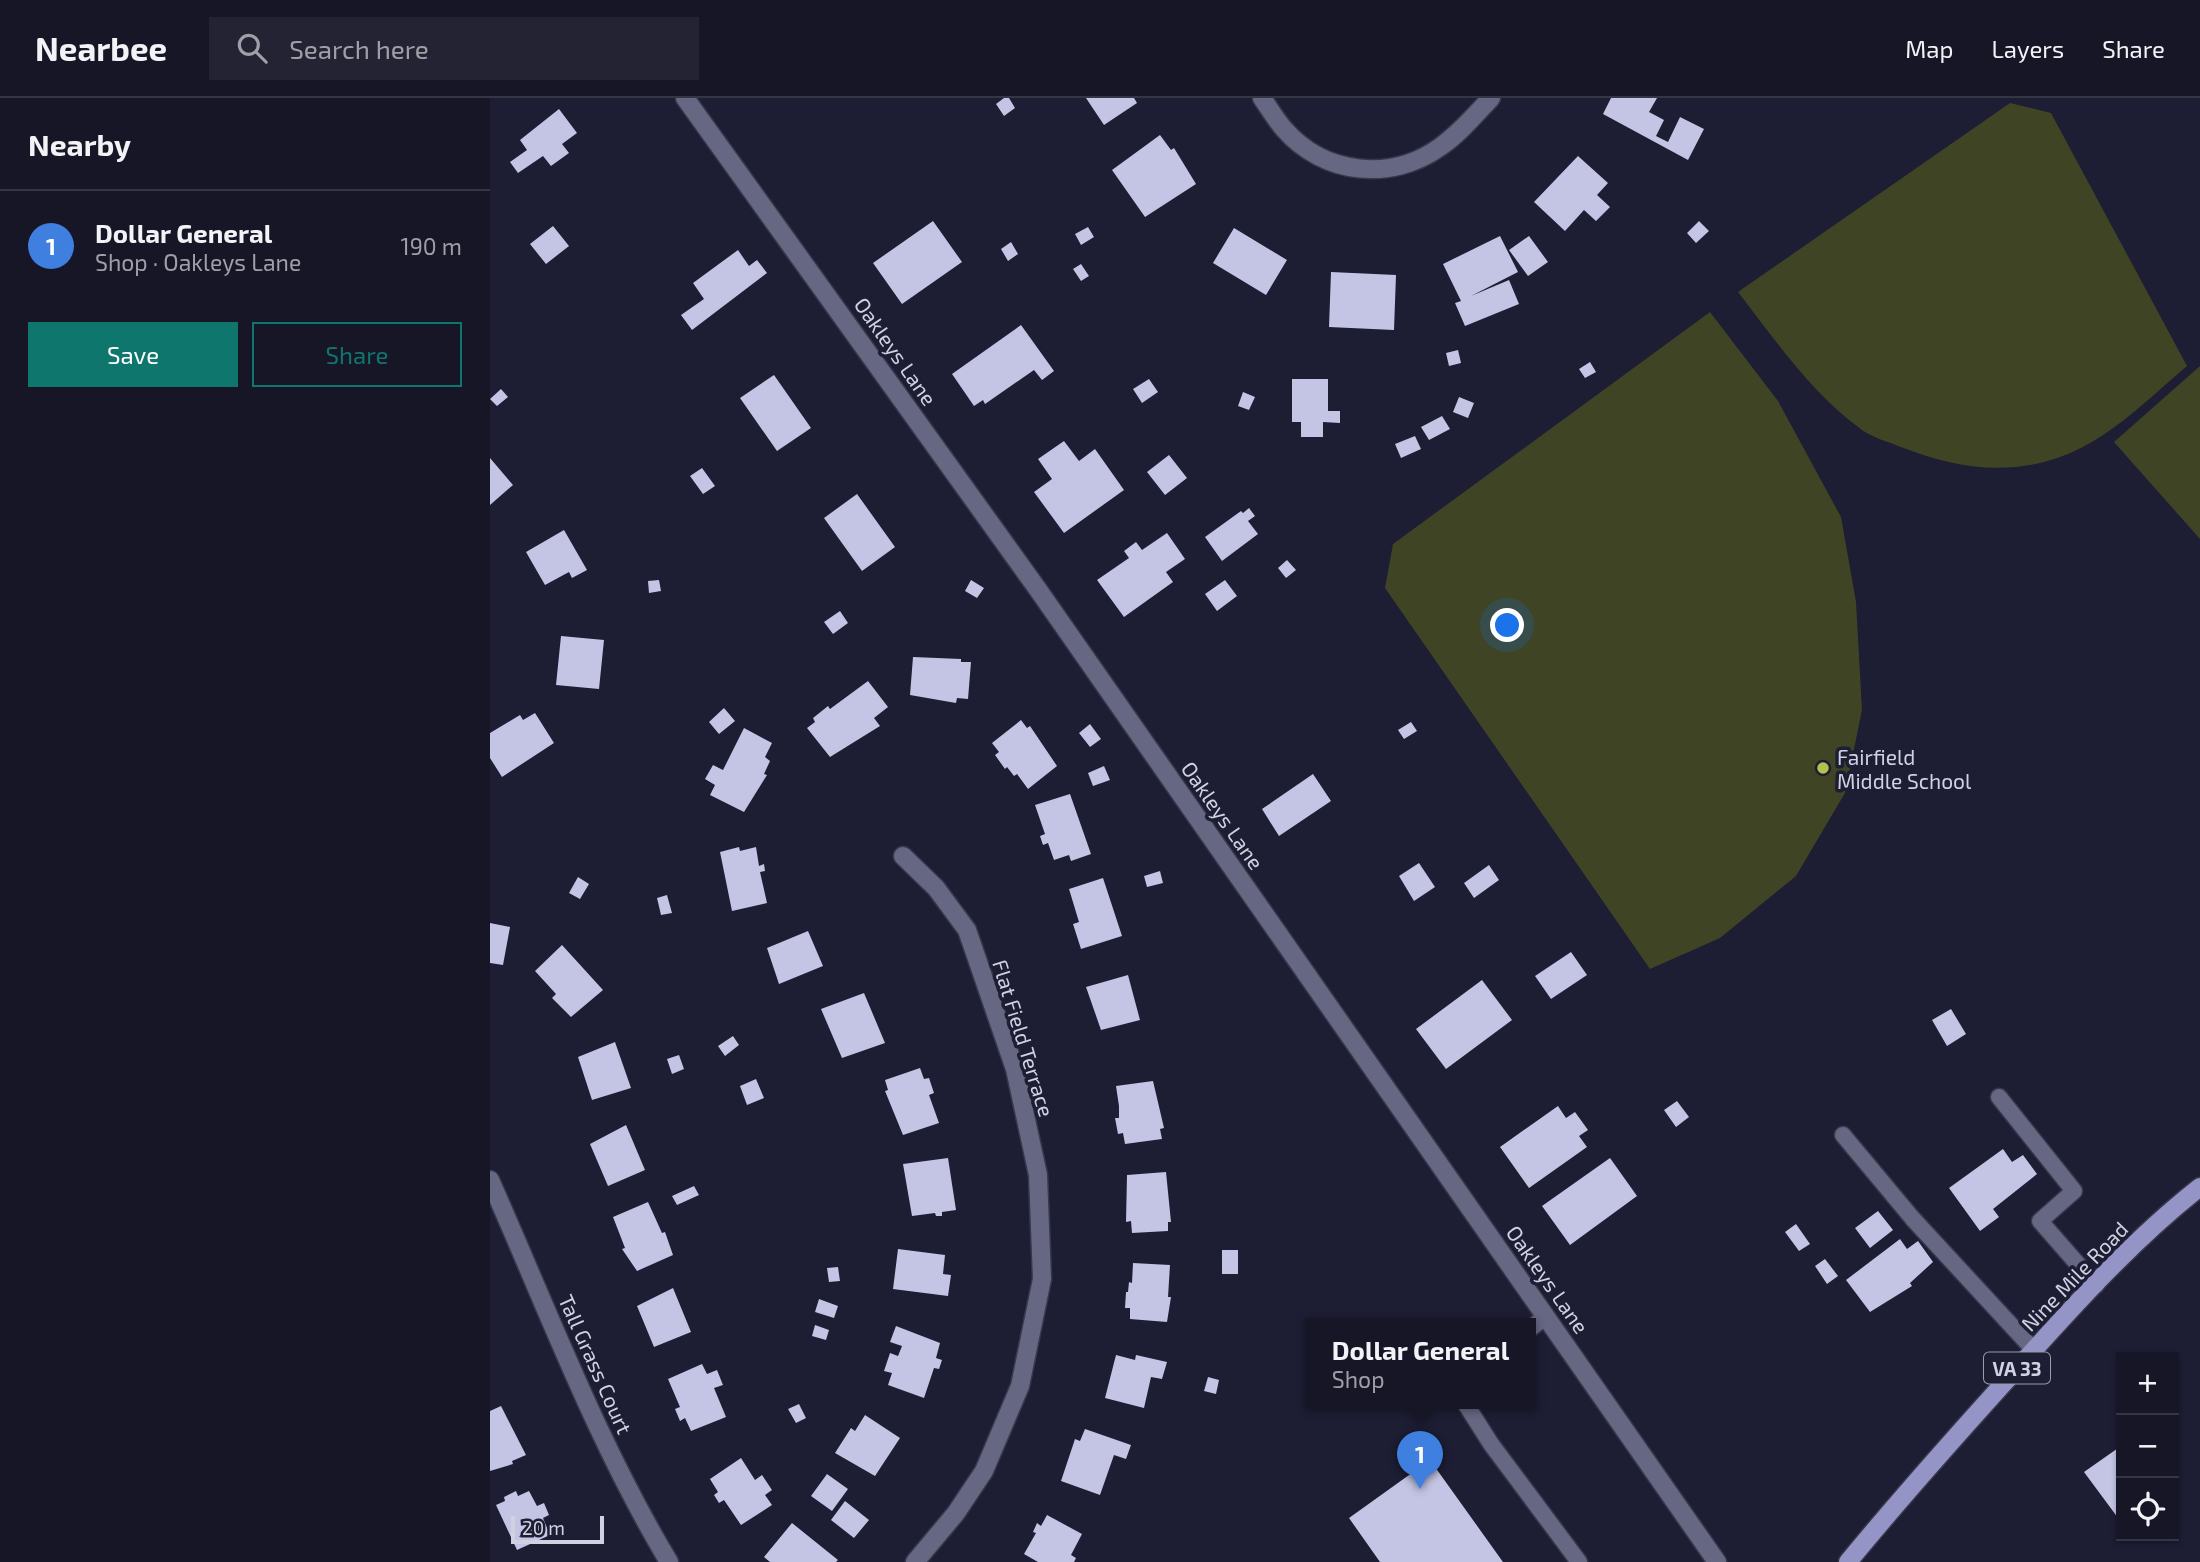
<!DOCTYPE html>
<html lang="en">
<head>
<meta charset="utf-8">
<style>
  :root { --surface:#161627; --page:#232333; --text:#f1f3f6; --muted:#9e9fa7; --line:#353544; --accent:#0f766e }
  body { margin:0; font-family:"Exo 2",sans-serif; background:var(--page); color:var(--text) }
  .controls { position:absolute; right:21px; bottom:21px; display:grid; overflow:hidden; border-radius:0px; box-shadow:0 2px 5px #0004 }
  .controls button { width:63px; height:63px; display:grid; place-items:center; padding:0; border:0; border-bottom:2px solid var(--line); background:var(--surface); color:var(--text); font:35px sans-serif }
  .scale { position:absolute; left:21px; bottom:18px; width:93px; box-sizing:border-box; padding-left:7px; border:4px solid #d0d1e1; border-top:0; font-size:19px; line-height:24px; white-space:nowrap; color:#d0d1e1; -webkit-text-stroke:5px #1d1d34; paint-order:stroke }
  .you { position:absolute; left:1018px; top:528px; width:24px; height:24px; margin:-18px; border:5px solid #fff; border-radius:50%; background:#1a73e8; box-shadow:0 0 0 10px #1a73e833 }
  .badge { display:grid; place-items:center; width:46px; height:46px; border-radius:50%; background:var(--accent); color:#fff; font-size:23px; font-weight:700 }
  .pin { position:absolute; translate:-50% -58px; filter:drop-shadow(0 2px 4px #0008) }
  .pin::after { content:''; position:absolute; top:37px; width:24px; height:21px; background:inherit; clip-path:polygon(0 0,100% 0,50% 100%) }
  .popup { position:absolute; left:815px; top:1220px; width:231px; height:91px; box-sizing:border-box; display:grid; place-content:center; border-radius:0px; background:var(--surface); filter:drop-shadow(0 2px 5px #0005); font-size:23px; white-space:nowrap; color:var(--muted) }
  .popup b { font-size:26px; color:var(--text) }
  .popup::after { content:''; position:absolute; left:50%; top:100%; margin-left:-14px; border:14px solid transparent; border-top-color:var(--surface) }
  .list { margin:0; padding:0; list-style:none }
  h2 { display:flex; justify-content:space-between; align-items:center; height:91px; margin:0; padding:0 28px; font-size:30px }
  h2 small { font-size:23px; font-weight:400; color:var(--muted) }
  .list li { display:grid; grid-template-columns:46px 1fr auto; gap:21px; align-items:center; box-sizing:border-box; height:112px; padding:0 28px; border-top:2px solid var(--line) }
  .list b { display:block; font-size:26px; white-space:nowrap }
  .list p { margin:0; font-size:23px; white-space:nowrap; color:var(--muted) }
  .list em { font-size:23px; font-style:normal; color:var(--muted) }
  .actions { display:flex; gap:14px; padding:21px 28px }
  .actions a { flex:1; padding:16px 0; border:2px solid var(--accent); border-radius:0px; text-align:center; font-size:24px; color:var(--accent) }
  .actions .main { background:var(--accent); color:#fff }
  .icon { flex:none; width:38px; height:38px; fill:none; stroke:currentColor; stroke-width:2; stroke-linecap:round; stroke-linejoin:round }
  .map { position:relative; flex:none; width:1710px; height:1464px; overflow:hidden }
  header { display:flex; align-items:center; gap:42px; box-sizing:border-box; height:98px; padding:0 35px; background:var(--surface); border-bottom:2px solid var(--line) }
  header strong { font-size:33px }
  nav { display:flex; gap:38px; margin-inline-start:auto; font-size:24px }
  .search { width:490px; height:63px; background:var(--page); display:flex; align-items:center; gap:18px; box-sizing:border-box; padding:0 24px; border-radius:0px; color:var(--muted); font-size:26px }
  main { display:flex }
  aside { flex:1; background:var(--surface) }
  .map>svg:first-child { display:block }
  .green { fill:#3f4425 }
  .building { fill:#c4c5e5 }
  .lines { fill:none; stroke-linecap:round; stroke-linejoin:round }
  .lane-casing { stroke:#38374b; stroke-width:19 }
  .street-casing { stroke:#38374b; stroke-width:21 }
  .primary-casing { stroke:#38374b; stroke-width:21 }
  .lane { stroke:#666783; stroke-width:16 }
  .street { stroke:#666783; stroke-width:18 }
  .primary { stroke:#9495c6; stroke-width:18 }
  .poi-dot { fill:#b3c24b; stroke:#1d1d34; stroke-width:2.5 }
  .labels { text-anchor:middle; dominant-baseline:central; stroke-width:7; stroke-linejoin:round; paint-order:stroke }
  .shield { fill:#1d1d34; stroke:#9a9bad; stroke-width:2 }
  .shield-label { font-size:19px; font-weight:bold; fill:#d0d1e1 }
  .street-label { font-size:21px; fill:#d0d1e1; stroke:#1d1d34 }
  .poi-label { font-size:21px; fill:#d0d1e1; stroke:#1d1d34; text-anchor:start }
</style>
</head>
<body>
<header>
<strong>Nearbee</strong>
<div class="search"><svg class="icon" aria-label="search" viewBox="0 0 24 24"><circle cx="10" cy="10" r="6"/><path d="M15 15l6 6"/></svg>Search here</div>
<nav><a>Map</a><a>Layers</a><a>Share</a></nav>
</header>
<main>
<aside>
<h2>Nearby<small></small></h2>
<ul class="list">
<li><span class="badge" style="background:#3f7fe0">1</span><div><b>Dollar General</b><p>Shop · Oakleys Lane</p></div><em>190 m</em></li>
</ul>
<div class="actions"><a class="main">Save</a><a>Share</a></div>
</aside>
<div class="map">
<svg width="1710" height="1464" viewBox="0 0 1710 1464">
  <rect width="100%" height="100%" fill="#1d1d34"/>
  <path class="green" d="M 1520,5 L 1561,15 L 1697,268 C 1664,296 1630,330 1591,350 C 1531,380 1472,373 1411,349 C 1399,344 1383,340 1372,332 C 1321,295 1286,243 1248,194 Z
    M 1220,214 L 1288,303 L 1351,419 L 1366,504 L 1372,612 L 1355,695 L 1306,778 L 1230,840 L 1160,871 L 895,490 L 903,446 Z
    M 1710,268 L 1710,441 L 1624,344 Z"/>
  <path class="building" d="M 514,0 L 519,0 L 525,10 L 514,18 L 506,6 Z
    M 596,0 L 644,0 L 647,5 L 614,27 Z
    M 1121,0 L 1167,0 L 1159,14 L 1174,22 L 1166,38 L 1178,44 L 1190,19 L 1214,31 L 1198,62 L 1113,16 Z
    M 69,11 L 87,35 L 72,46 L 79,55 L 61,68 L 53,58 L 28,75 L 20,64 L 37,52 L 30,42 Z
    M 670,37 L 681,52 L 684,50 L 706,86 L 655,119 L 622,72 Z
    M 1088,58 L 1118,85 L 1107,97 L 1120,109 L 1106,123 L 1094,112 L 1075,133 L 1044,104 Z
    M 443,123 L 472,164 L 412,206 L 383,165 Z
    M 1209,123 L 1219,133 L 1206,145 L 1197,135 Z
    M 63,128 L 79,148 L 56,166 L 40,146 Z
    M 598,129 L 604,139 L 591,147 L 585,136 Z
    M 744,130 L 797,162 L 776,197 L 723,165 Z
    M 1010,138 L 1028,174 L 981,198 L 1019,182 L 1029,206 L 975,228 L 965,205 L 971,203 L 953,166 Z
    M 1039,138 L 1058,164 L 1038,178 L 1019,152 Z
    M 521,144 L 528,156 L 518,163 L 511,151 Z
    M 248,152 L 259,168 L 267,162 L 277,175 L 202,232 L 191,217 L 214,201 L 203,185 Z
    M 591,166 L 599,178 L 591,183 L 583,171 Z
    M 841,174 L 906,177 L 904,232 L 839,229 Z
    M 531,227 L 564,273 L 552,282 L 544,272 L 495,306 L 493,302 L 484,308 L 462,276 Z
    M 968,252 L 971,265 L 959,268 L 956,255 Z
    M 1100,264 L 1106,274 L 1095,280 L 1089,271 Z
    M 284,277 L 321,330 L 287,353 L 250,300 Z
    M 659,281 L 668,294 L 652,305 L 643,291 Z
    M 802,281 L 838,281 L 838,313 L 850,313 L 850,325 L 833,324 L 833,339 L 811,339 L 811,324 L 802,324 Z
    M 11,291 L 18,299 L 7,308 L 0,301 Z
    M 753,294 L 765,299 L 759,312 L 748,308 Z
    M 969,299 L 984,305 L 978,320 L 963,314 Z
    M 952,318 L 960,331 L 939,342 L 931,329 Z
    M 925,338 L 931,351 L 911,360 L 905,346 Z
    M 574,343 L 589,363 L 605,351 L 634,392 L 574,435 L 544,394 L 562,381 L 548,361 Z
    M 679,357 L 697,380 L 675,397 L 657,374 Z
    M 0,360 L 23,387 L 0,407 Z
    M 212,370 L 225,388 L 213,396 L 200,378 Z
    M 367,396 L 405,449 L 372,473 L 334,420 Z
    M 759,410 L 765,418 L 758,423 L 768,436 L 732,463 L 715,439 L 751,413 L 753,415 Z
    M 74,432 L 97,472 L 82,480 L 79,474 L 55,487 L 36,454 Z
    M 677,435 L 695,461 L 676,474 L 683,484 L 634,519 L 607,482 L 639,460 L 634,453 L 646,444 L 652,452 Z
    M 797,462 L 806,472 L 796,480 L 788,470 Z
    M 169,482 L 171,493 L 159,495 L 158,483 Z
    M 481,482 L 494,490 L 487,500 L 475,493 Z
    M 735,482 L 747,498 L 727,513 L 715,496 Z
    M 350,513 L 358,525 L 343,536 L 334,524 Z
    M 71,538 L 114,542 L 109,591 L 66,587 Z
    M 423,559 L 471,561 L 471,564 L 481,564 L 478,601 L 467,600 L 466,605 L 420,597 Z
    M 378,583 L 398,609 L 384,620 L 390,628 L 340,659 L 317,630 L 325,624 L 323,620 L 338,608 L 340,611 Z
    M 234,610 L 245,623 L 229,636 L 219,624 Z
    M 45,615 L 64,645 L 12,679 L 0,660 L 0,635 L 30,617 L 33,622 Z
    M 531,622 L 537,630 L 540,628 L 567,668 L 538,691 L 527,676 L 524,678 L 517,669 L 515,671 L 505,657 L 509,654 L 502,645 Z
    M 921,624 L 927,633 L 914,641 L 908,632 Z
    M 600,626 L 611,641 L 600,649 L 589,635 Z
    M 254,630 L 282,645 L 275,659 L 280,663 L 274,676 L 277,677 L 254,714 L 220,697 L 225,687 L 215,681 L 223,667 L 233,672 Z
    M 614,668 L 620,682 L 603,688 L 598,675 Z
    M 823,676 L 841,703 L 789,738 L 772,711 Z
    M 580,696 L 601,756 L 581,763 L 579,757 L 564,762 L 558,745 L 553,747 L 550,738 L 555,736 L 545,707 Z
    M 249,749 L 250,753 L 266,749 L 269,768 L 274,766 L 275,773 L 270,774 L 277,805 L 242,813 L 230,754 Z
    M 929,765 L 945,789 L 924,803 L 909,778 Z
    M 999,767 L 1009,782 L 984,800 L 974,785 Z
    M 670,773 L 673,785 L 657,789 L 654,778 Z
    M 88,779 L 99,786 L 90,801 L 79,795 Z
    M 613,780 L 632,838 L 591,851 L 583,826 L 589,824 L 579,791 Z
    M 177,797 L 182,815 L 171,817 L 167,800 Z
    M 0,825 L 20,829 L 13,867 L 0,865 Z
    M 318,833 L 333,868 L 289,886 L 277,850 Z
    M 72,847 L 113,892 L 81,919 L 62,900 L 66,896 L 45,873 Z
    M 1081,854 L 1097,877 L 1061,901 L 1045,878 Z
    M 638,877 L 650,922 L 611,932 L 596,889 Z
    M 992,882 L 1022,922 L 956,971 L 926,931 Z
    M 374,895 L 395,945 L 352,960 L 331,911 Z
    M 1461,911 L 1476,936 L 1457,948 L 1442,922 Z
    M 243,938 L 249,947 L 235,958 L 228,948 Z
    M 125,944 L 141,990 L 102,1002 L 88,959 Z
    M 189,957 L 194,971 L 182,976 L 177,961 Z
    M 430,970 L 434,981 L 439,980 L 444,995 L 439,997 L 449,1025 L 413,1037 L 395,993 L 398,992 L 395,982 Z
    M 266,981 L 274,1000 L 257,1007 L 250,988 Z
    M 663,983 L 674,1030 L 670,1031 L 672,1041 L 635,1046 L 633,1035 L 628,1036 L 625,1020 L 629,1020 L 629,1008 L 626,988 Z
    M 1187,1003 L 1199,1019 L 1186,1029 L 1174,1012 Z
    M 1068,1008 L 1076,1020 L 1085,1014 L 1098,1032 L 1089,1038 L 1097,1049 L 1039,1090 L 1010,1049 Z
    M 136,1027 L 155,1072 L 118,1088 L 100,1046 Z
    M 1513,1051 L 1522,1064 L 1533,1057 L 1547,1076 L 1503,1111 L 1509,1119 L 1490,1133 L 1459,1090 Z
    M 458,1060 L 466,1112 L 452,1114 L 452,1118 L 446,1118 L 445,1115 L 422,1118 L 413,1066 Z
    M 1120,1060 L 1147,1098 L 1080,1147 L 1052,1108 Z
    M 676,1074 L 681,1124 L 678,1124 L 678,1133 L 642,1135 L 641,1123 L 636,1124 L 637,1077 Z
    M 204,1088 L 209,1097 L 187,1107 L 182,1098 Z
    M 158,1104 L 172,1135 L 175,1134 L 183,1157 L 147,1173 L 132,1151 L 135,1150 L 123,1119 Z
    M 1388,1113 L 1403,1132 L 1380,1150 L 1365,1130 Z
    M 1306,1126 L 1320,1146 L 1309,1153 L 1295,1134 Z
    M 1410,1141 L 1417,1151 L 1428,1143 L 1443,1164 L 1420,1185 L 1422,1188 L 1380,1214 L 1356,1182 Z
    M 408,1151 L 455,1157 L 453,1176 L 461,1177 L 458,1198 L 403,1191 Z
    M 732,1152 L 748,1152 L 748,1176 L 732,1176 Z
    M 1335,1161 L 1348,1178 L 1337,1186 L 1325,1168 Z
    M 643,1165 L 680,1167 L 678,1199 L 681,1199 L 677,1224 L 640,1221 L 640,1210 L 635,1210 L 636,1194 L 638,1194 L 639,1184 L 642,1185 Z
    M 348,1169 L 350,1183 L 339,1184 L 337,1170 Z
    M 183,1190 L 201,1234 L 164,1249 L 147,1208 Z
    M 329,1201 L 348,1208 L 344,1220 L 325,1214 Z
    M 325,1227 L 339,1232 L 336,1242 L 322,1238 Z
    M 406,1228 L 450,1245 L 446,1260 L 452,1262 L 449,1271 L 444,1270 L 434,1300 L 398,1287 L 402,1275 L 394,1273 L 400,1255 L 408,1258 L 412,1248 L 400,1244 Z
    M 626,1257 L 645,1262 L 646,1257 L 677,1264 L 672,1281 L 661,1279 L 654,1310 L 615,1300 Z
    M 212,1266 L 217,1276 L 227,1272 L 233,1287 L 224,1290 L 236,1319 L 201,1333 L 195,1320 L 190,1323 L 185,1311 L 190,1309 L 178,1281 Z
    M 718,1279 L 729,1282 L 726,1296 L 714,1293 Z
    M 309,1306 L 316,1320 L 306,1325 L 298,1311 Z
    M 11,1308 L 36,1357 L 22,1363 L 23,1366 L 0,1373 L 0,1313 Z
    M 375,1317 L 410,1340 L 385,1378 L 345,1355 L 361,1330 L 365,1333 Z
    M 595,1331 L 641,1347 L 636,1361 L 624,1357 L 610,1397 L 571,1383 L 585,1341 L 590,1343 Z
    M 1631,1348 L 1631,1424 L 1594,1374 Z
    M 251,1360 L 265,1382 L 272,1377 L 282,1392 L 275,1397 L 282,1407 L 251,1427 L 234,1402 L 229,1405 L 224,1397 L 228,1394 L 220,1381 Z
    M 940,1362 L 1013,1464 L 890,1464 L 859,1420 Z
    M 337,1376 L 358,1391 L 342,1413 L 321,1398 Z
    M 26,1393 L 28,1398 L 39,1393 L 47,1408 L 54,1405 L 59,1417 L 53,1420 L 60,1437 L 27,1452 L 6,1407 L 15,1403 L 14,1399 Z
    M 355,1403 L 379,1422 L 364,1440 L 341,1422 Z
    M 557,1417 L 592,1436 L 581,1457 L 586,1460 L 584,1464 L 548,1464 L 534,1456 L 546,1435 L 543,1434 L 547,1425 L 551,1428 Z
    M 302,1425 L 348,1462 L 346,1464 L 280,1464 L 274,1459 Z"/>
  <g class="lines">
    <defs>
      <path id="lane" d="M 1509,999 L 1584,1093 L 1550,1123 L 1606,1187
        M 1353,1037 L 1423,1121 L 1544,1252
        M 1040,1231 L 1056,1218
        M 975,1305 L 1001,1346 L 1089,1464"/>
      <path id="street" d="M 195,0 L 549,493 L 1227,1464
        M 772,0 C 779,10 786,22 794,31 C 834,77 901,84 950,49 C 969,36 985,17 1001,0
        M 413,758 L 446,790 L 477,832 L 525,971 L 548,1077 L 552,1181 L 530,1288 L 494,1373 L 466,1415 L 425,1464
        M 0,1082 C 57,1210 107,1344 179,1464"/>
      <path id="primary" d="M 1358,1464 C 1414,1396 1473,1330 1533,1264 C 1588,1203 1645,1140 1710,1089"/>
    </defs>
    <use href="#lane" class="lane-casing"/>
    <use href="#street" class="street-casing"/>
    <use href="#primary" class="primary-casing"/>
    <use href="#lane" class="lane"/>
    <use href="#street" class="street"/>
    <use href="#primary" class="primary"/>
  </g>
  <circle class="poi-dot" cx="1333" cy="670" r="7"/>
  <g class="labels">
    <rect class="shield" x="1494" y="1254.5" width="66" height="31" rx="5"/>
    <g class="shield-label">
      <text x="1527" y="1270">VA 33</text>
    </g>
    <g class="street-label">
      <text transform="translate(406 253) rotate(55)">Oakleys Lane</text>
      <text transform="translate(733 717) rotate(55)">Oakleys Lane</text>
      <text transform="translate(534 940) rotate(73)">Flat Field Terrace</text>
      <text transform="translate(1584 1178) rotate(-46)">Nine Mile Road</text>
      <text transform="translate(1058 1181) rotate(55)">Oakleys Lane</text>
      <text transform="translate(106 1266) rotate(66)">Tall Grass Court</text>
    </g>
    <g class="poi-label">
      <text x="1347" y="658">Fairfield<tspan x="1347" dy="24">Middle School</tspan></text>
    </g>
  </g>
</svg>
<div class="controls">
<button>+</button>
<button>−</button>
<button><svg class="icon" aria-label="locate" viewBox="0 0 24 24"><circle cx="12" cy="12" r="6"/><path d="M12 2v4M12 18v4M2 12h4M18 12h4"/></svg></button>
</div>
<div class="scale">20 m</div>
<div class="you"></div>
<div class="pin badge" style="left:930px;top:1391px;background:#3f7fe0">1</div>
<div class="popup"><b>Dollar General</b>Shop</div>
</div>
</main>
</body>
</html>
